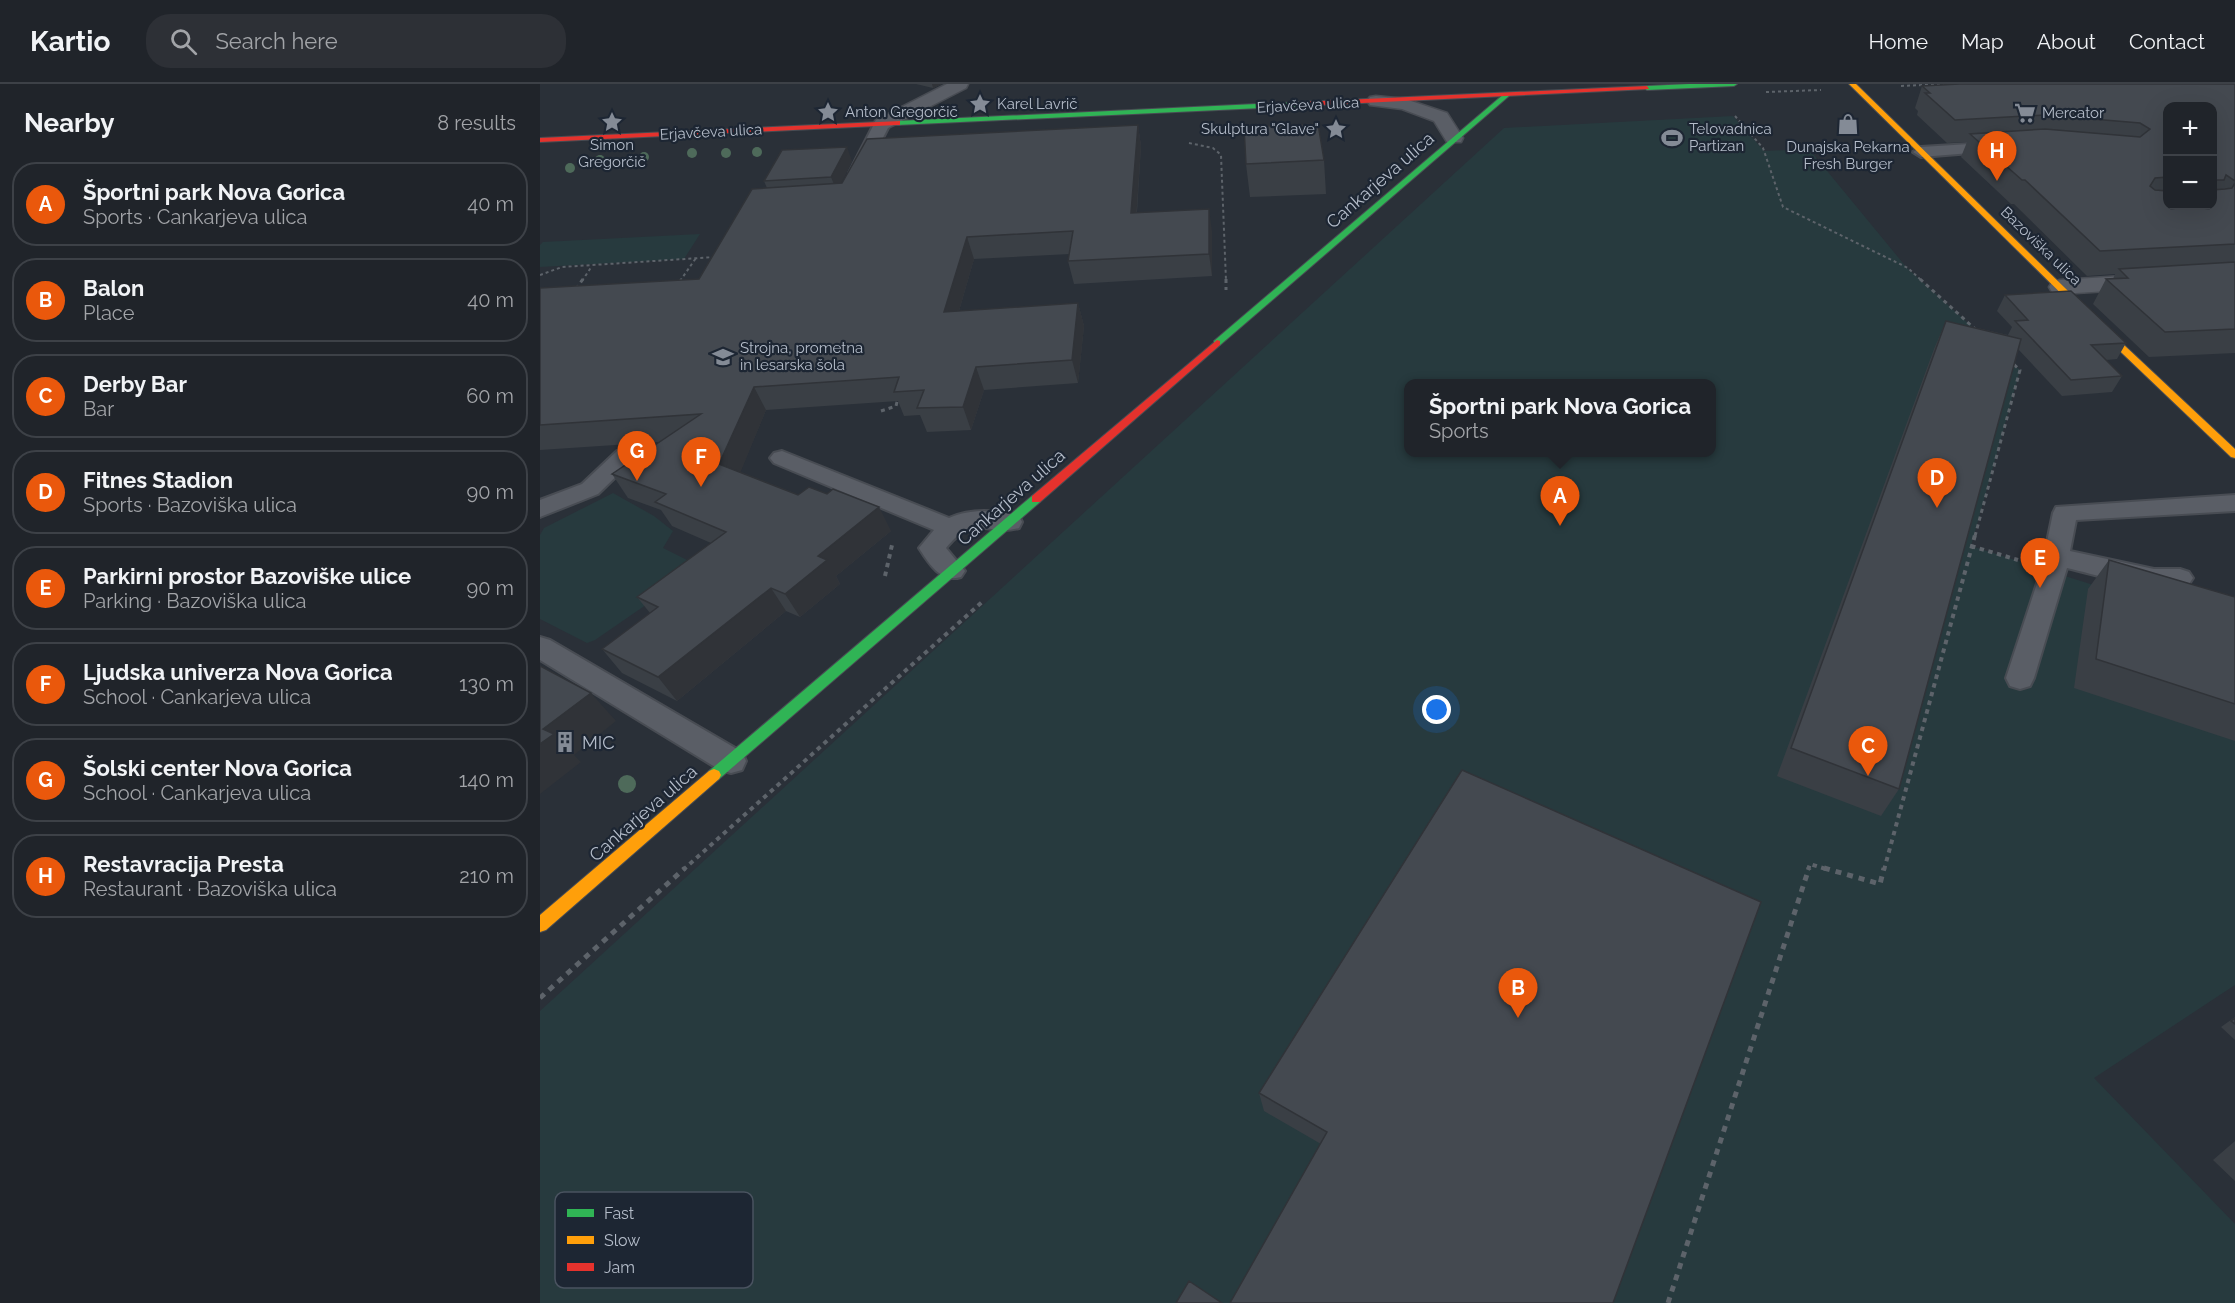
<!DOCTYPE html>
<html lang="en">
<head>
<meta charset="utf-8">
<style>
  :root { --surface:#20242a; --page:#2d3036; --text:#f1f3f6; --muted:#a2a4a8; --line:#3d4147; --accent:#ea580c }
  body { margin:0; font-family:Raleway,sans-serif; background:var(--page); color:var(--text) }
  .controls { position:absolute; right:18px; top:18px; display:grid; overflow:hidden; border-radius:12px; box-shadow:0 6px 24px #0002 }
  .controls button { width:54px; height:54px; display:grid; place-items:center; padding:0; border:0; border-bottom:2px solid var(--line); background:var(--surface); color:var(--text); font:30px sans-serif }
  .you { position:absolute; left:897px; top:626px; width:21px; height:21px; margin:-15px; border:4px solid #fff; border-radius:50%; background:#1a73e8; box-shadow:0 0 0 9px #1a73e833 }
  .badge { display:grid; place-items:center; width:39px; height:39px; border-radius:50%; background:var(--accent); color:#fff; font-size:20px; font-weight:700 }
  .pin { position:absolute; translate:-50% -50px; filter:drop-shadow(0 2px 3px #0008) }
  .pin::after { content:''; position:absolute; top:32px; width:21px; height:18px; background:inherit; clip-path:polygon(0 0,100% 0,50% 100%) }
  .popup { position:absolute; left:864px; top:295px; width:312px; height:78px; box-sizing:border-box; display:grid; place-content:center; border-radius:12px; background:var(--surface); filter:drop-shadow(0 2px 4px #0005); font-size:20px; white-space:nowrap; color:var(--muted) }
  .popup b { font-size:22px; color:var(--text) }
  .popup::after { content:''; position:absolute; left:50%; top:100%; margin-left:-12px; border:12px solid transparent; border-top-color:var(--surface) }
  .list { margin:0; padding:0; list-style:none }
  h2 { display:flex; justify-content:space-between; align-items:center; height:78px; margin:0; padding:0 24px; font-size:26px }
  h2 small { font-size:20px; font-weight:400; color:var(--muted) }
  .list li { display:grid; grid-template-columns:39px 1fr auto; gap:18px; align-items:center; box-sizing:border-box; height:84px; margin:0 12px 12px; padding:0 12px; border:2px solid var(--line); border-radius:24px }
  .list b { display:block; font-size:22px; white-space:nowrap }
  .list p { margin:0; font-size:20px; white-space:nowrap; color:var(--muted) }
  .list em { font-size:20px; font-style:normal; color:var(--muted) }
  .icon { flex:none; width:33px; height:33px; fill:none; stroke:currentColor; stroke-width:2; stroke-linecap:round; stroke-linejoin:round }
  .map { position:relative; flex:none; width:1695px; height:1219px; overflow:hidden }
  header { display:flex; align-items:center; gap:36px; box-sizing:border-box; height:84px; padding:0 30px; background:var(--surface); border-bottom:2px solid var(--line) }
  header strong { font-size:28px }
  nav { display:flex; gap:33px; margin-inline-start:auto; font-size:21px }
  .search { width:420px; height:54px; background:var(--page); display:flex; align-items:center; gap:15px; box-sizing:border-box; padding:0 21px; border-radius:24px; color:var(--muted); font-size:22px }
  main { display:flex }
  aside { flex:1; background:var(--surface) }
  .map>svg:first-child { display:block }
  .green { fill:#273a3e; fill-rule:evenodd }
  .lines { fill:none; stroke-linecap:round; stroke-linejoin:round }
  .lane-casing { stroke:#484c53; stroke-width:4 }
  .street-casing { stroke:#484c53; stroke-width:3 }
  .fast-casing { stroke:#484c53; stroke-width:2 }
  .slow-casing { stroke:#484c53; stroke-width:2 }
  .jam-casing { stroke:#484c53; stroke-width:2 }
  .path-far3 { stroke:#5d636a; stroke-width:2; stroke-dasharray:3 3; stroke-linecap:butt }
  .path-far2 { stroke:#5d636a; stroke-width:3; stroke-dasharray:4 4; stroke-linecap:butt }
  .path-far1 { stroke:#5d636a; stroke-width:4; stroke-dasharray:4.5 4.5; stroke-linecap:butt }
  .path { stroke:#5d636a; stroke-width:5; stroke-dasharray:6 6; stroke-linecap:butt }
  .lane { fill:#5a5e66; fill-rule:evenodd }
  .street { fill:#5a5e66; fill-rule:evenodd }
  .fast { fill:#30b455; fill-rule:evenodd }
  .slow { fill:#ff9f0a; fill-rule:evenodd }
  .jam { fill:#e5322d; fill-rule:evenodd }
  .tree { fill:#4e6a5a }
  .wall { fill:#3a3f45; fill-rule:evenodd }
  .shaded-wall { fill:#303338 }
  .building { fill:#444950; stroke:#303338; stroke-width:1.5 }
  .labels { text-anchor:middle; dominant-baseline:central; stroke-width:4.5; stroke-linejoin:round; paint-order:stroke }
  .far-poi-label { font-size:15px; fill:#b4bcc9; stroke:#1d2633; text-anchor:start }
  .far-street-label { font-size:15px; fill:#b4bcc9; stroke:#1d2633 }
  .street-label { font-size:18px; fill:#b4bcc9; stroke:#1d2633 }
  .poi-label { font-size:18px; fill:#b4bcc9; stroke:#1d2633; text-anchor:start }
  .key { fill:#1d2633; stroke:#4a5360; stroke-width:1.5 }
  .key-label { font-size:16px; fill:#b4bcc9 }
</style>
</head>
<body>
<header>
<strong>Kartio</strong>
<div class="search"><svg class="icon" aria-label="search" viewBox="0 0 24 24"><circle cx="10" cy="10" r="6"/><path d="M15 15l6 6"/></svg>Search here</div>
<nav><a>Home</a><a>Map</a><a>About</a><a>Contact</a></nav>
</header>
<main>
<aside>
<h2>Nearby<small>8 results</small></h2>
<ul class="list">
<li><span class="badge">A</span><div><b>Športni park Nova Gorica</b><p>Sports · Cankarjeva ulica</p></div><em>40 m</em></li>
<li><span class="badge">B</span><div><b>Balon</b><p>Place</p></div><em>40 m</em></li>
<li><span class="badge">C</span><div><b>Derby Bar</b><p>Bar</p></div><em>60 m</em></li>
<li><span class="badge">D</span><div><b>Fitnes Stadion</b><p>Sports · Bazoviška ulica</p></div><em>90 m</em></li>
<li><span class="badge">E</span><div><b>Parkirni prostor Bazoviške ulice</b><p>Parking · Bazoviška ulica</p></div><em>90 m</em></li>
<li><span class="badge">F</span><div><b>Ljudska univerza Nova Gorica</b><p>School · Cankarjeva ulica</p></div><em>130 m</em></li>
<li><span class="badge">G</span><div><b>Šolski center Nova Gorica</b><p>School · Cankarjeva ulica</p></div><em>140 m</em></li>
<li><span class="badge">H</span><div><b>Restavracija Presta</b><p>Restaurant · Bazoviška ulica</p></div><em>210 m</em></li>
</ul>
</aside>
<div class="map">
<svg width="1695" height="1219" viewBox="0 0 1695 1219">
  <rect width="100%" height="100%" fill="#2a3038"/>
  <path class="green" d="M 1193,32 L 1224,67 L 1269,65 L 1367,184 L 1480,286 L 1431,462 L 1695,546 L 1695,901 L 1554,994 L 1695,1140 L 1695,1219 L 0,1219 L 0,927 L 964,44 ZM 868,300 L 1172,300 L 1172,368 L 868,368 Z
    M 160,150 L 144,175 L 0,183 L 0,161 L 3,158 Z
    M 73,409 L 114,432 L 133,447 L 123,464 L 161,483 L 55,556 L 47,559 L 0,535 L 0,451 L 4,444 Z"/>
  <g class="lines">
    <defs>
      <path id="lane" d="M 342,35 L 350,40 L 325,89 L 317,94 L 311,93 L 309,89 L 334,40 Z
        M 1462,58 L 1470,63 L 1468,66 L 1381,73 L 1373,68 L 1381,63 Z
        M 85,365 L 93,367 L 97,372 L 58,410 L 0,433 L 0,416 L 42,400 L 77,367 Z
        M 242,367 L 409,434 C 432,424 455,426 479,432 L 482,438 L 479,444 C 445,453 436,427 406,464 L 425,487 L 421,493 C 401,499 389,480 379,464 L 394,446 L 234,379 L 230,374 L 234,369 Z
        M 1695,411 L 1695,427 L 1536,436 L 1530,467 L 1614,485 L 1640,485 L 1649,488 L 1653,494 L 1649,500 C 1614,511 1563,492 1527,484 L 1494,594 L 1490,602 L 1480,605 L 1470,602 L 1466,594 L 1501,487 L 1513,429 L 1516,423 Z
        M 0,553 L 10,556 L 202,668 L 206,677 L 202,686 L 191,689 L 180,686 L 0,576 Z"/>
      <path id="street" d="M 407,0 L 428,0 L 426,4 L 348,44 L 336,44 L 333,40 L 336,36 Z
        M 836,12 L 865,15 L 907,29 L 923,54 L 921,58 L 907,58 L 894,37 L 862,25 L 830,21 L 827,17 L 830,13 Z
        M 1695,185 L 1695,199 L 1520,210 L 1512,208 L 1509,203 L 1512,198 L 1520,196 Z"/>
      <path id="fast" d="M 1149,0 L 1197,0 L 1194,2 L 1107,6 L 1104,4 L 1107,2 Z
        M 964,10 L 970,11 L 680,261 L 674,261 L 674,257 Z
        M 761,18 L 764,18 L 764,22 L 357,41 L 353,39 L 357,37 Z
        M 496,411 L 500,412 L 500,418 L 179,695 L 174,697 L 169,695 L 167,691 L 169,687 L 492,412 Z"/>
      <path id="slow" d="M 1309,0 L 1316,0 L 1568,246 L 1695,365 L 1695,374 L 1691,373 L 1562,250 Z
        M 174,685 L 179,687 L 181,691 L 179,695 L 6,846 L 0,848 L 0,831 L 169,687 Z"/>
      <path id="jam" d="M 1107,2 L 1109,5 L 761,22 L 757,20 L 761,18 Z
        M 360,37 L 360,41 L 357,41 L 0,58 L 0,54 Z
        M 677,256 L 680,257 L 680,261 L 500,418 L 492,418 L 492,412 Z"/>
    </defs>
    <use href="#lane" class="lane-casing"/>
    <use href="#street" class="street-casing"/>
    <use href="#fast" class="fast-casing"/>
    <use href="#slow" class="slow-casing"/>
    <use href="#jam" class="jam-casing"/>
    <path class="path-far3" d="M 1361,2 L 1407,0
      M 1226,8 L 1281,6
      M 1195,32 L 1223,64 L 1243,123 L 1368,184 L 1382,197
      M 649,59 L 673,64 L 681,71 L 686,197
      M 0,191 L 22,183 L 175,173
      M 42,197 L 52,182
      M 140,197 L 156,174"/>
    <path class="path-far2" d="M 686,195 L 686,206
      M 1380,195 L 1435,245
      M 139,199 L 142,195
      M 36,205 L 43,195
      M 341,327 L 356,322 L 358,314
      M 1435,452 L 1480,286 L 1471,278"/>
    <path class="path-far1" d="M 1431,462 L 1478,476
      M 345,492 L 352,461
      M 143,786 L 442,518
      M 1268,786 L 1270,780 L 1289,786
      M 1344,786 L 1435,451"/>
    <path class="path" d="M 1284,784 L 1340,800 L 1344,784
      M 0,914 L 145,784
      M 1128,1219 L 1269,784"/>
    <use href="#lane" class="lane"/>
    <use href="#street" class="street"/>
    <use href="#fast" class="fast"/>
    <use href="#slow" class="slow"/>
    <use href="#jam" class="jam"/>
  </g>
  <g class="tree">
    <circle cx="217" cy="68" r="5"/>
    <circle cx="152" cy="69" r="5"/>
    <circle cx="186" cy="69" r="5"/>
    <circle cx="104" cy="73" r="5"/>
    <circle cx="60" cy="76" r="5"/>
    <circle cx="30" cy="84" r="5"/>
    <circle cx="87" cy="700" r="9"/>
  </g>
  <path class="wall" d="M 376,0 L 402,0 L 393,4 Z
    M 1695,0 L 1695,269 L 1609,273 L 1553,220 L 1566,195 L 1573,195 L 1575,190 L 1547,192 L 1474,120 L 1471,120 L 1421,73 L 1427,58 L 1407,59 L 1377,31 L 1378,27 L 1375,24 L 1382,2 ZM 1628,22 L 1672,22 L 1672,122 L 1628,122 Z
    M 598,41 L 601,62 L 597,128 L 672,147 L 672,192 L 534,200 L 528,177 L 530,170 L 434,175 L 419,227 L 538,219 L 544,242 L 538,299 L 444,306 L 431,346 L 387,348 L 380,331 L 364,332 L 358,317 L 226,326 L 200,388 L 351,447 L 296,492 L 300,500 L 260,533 L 246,527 L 137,617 L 82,589 L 62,565 L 110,529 L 97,513 L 171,459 L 132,442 L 121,426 L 88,414 L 72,390 L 120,358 L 0,366 L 0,204 L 159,195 L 227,104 L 224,97 L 312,77 L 301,99 Z
    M 784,76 L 786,110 L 710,113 L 706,80 Z
    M 1465,211 L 1586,259 L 1577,275 L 1566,276 L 1582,292 L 1572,308 L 1522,312 L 1478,265 L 1359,705 L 1341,732 L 1237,692 L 1394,265 L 1406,237 L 1468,251 L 1472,243 L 1457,227 Z
    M 1569,476 L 1695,513 L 1695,657 L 1534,604 L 1548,505 Z
    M 922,686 L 1073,1219 L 781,1060 L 724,1027 L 719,1009 Z
    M 1695,933 L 1695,956 L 1681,943 Z
    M 1695,1057 L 1695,1097 L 1673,1076 Z"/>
  <path class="shaded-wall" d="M 392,0 L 402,0 L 393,4 Z
    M 598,41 L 601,62 L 595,151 L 591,129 Z
    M 307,63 L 312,77 L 297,108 L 291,93 Z
    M 669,125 L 672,147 L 672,192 L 669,170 Z
    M 427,153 L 434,175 L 412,251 L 404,228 Z
    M 538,219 L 544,242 L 538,299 L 532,276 Z
    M 436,283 L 444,306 L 431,346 L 423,323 Z
    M 214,303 L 226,326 L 194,404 L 179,380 Z
    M 339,423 L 351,447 L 296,492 L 300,500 L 260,533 L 245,510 L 278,472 Z
    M 231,504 L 246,527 L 137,617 L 118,593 Z
    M 51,609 L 76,637 L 34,671 L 41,678 L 0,710 L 0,660 L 3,645 Z"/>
  <path class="building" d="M 1419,0 L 1695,0 L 1695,97 L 1686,91 L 1684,96 L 1672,96 L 1672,22 L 1628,22 L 1628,93 L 1615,94 L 1610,102 L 1615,106 L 1628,107 L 1628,122 L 1672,122 L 1672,106 L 1685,105 L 1692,104 L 1695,99 L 1695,160 L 1560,167 L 1485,96 L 1482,96 L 1430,50 L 1505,45 L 1600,53 L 1610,45 L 1600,39 L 1505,31 L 1415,36 L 1385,9 L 1390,9 L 1382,2 Z
    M 778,40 L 784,76 L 706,80 L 704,43 Z
    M 598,41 L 591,129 L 669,125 L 669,170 L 528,177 L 533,147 L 427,153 L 404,228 L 538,219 L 532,276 L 436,283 L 423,323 L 377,324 L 384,306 L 354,308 L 359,293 L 214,303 L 179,380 L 258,411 L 269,403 L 287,410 L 293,405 L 339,423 L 278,472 L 287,476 L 245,510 L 231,504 L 118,593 L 62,565 L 118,523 L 97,513 L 186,448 L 115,418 L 126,410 L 72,390 L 161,330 L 0,341 L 0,204 L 159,195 L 212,105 L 302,99 L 327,55 Z
    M 307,63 L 291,93 L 224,97 L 242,66 Z
    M 1695,178 L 1695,245 L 1625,248 L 1566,195 L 1588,194 L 1579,185 Z
    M 1531,207 L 1586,259 L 1551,261 L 1582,292 L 1531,296 L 1475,237 L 1488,236 L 1465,211 Z
    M 1406,237 L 1481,255 L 1359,705 L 1251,664 Z
    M 1569,476 L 1695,513 L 1695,620 L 1556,575 Z
    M 0,582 L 51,609 L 3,645 L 14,650 L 0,660 Z
    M 922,686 L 1221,818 L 1073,1219 L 690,1219 L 787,1048 L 719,1009 Z
    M 1695,934 L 1695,940 L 1691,937 Z
    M 649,1197 L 682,1219 L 636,1219 Z"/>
  <defs>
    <symbol id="sight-bare" viewBox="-9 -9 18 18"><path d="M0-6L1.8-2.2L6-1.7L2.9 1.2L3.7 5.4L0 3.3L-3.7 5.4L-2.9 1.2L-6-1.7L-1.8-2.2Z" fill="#848b96" stroke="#1d2633" stroke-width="2.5" paint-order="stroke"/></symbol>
    <symbol id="supermarket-bare" viewBox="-9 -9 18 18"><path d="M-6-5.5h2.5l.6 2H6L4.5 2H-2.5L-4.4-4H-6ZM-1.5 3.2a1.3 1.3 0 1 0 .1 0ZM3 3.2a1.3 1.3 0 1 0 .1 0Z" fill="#848b96" stroke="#1d2633" stroke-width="2.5" paint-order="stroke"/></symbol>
    <symbol id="shop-bare" viewBox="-9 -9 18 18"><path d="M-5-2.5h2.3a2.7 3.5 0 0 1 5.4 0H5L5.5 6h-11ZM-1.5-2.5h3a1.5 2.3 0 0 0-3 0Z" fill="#848b96" stroke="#1d2633" stroke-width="2.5" paint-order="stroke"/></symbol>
    <symbol id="stadium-bare" viewBox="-9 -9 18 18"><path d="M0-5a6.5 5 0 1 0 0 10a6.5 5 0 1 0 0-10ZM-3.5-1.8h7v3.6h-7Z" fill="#848b96" stroke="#1d2633" stroke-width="2.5" paint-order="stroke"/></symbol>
    <symbol id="school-bare" viewBox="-9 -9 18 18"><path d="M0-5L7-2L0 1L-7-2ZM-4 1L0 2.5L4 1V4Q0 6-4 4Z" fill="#848b96" stroke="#1d2633" stroke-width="2.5" paint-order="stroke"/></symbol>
    <symbol id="building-bare" viewBox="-9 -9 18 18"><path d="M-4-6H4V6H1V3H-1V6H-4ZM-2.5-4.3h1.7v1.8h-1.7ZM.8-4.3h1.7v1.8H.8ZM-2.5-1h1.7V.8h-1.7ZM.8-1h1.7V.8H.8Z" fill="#848b96" stroke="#1d2633" stroke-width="2.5" paint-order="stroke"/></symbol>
  </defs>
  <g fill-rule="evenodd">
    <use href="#sight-bare" x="425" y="5" width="30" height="30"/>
    <use href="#sight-bare" x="273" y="13" width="30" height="30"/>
    <use href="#supermarket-bare" x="1470" y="14" width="30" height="30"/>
    <use href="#sight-bare" x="57" y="23" width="30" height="30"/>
    <use href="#shop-bare" x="1293" y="25" width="30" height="30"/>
    <use href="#sight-bare" x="781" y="30" width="30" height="30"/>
    <use href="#stadium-bare" x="1117" y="39" width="30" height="30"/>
    <use href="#school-bare" x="168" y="258" width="30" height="30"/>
    <use href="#building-bare" x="10" y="643" width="30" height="30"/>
  </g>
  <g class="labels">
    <g class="far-poi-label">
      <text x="457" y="20">Karel Lavrič</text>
      <text x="305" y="28">Anton Gregorčič</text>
      <text x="1502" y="29">Mercator</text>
      <text x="779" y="45" text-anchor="end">Skulptura "Glave"</text>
      <text x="1149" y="45">Telovadnica<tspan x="1149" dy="17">Partizan</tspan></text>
      <text x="72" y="61" text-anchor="middle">Simon<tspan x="72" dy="17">Gregorčič</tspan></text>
      <text x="1308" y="63" text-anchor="middle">Dunajska Pekarna<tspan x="1308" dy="17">Fresh Burger</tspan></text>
      <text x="200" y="264">Strojna, prometna<tspan x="200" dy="17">in lesarska šola</tspan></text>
    </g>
    <g class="far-street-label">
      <text transform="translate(768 21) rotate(-3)">Erjavčeva ulica</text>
      <text transform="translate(171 48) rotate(-3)">Erjavčeva ulica</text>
      <text transform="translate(1501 162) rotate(44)">Bazoviška ulica</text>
    </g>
    <g class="street-label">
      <text transform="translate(840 96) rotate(-41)">Cankarjeva ulica</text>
      <text transform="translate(471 413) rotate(-41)">Cankarjeva ulica</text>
      <text transform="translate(103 729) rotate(-41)">Cankarjeva ulica</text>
    </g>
    <g class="poi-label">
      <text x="42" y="658">MIC</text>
    </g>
  </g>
  <rect x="15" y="1108" width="198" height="96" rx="9" class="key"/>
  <rect x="27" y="1125" width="27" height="8" fill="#30b455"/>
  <rect x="27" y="1152" width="27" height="8" fill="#ff9f0a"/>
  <rect x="27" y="1179" width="27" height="8" fill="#e5322d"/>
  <g class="key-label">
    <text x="64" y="1135">Fast</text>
    <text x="64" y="1162">Slow</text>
    <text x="64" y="1189">Jam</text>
  </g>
</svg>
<div class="controls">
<button>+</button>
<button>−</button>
</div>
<div class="you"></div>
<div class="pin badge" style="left:1020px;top:442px">A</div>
<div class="popup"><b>Športni park Nova Gorica</b>Sports</div>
<div class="pin badge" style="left:978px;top:934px">B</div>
<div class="pin badge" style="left:1328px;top:692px">C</div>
<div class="pin badge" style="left:1397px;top:424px">D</div>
<div class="pin badge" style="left:1500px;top:504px">E</div>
<div class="pin badge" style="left:161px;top:403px">F</div>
<div class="pin badge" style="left:97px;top:397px">G</div>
<div class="pin badge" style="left:1457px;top:97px">H</div>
</div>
</main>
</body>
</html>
